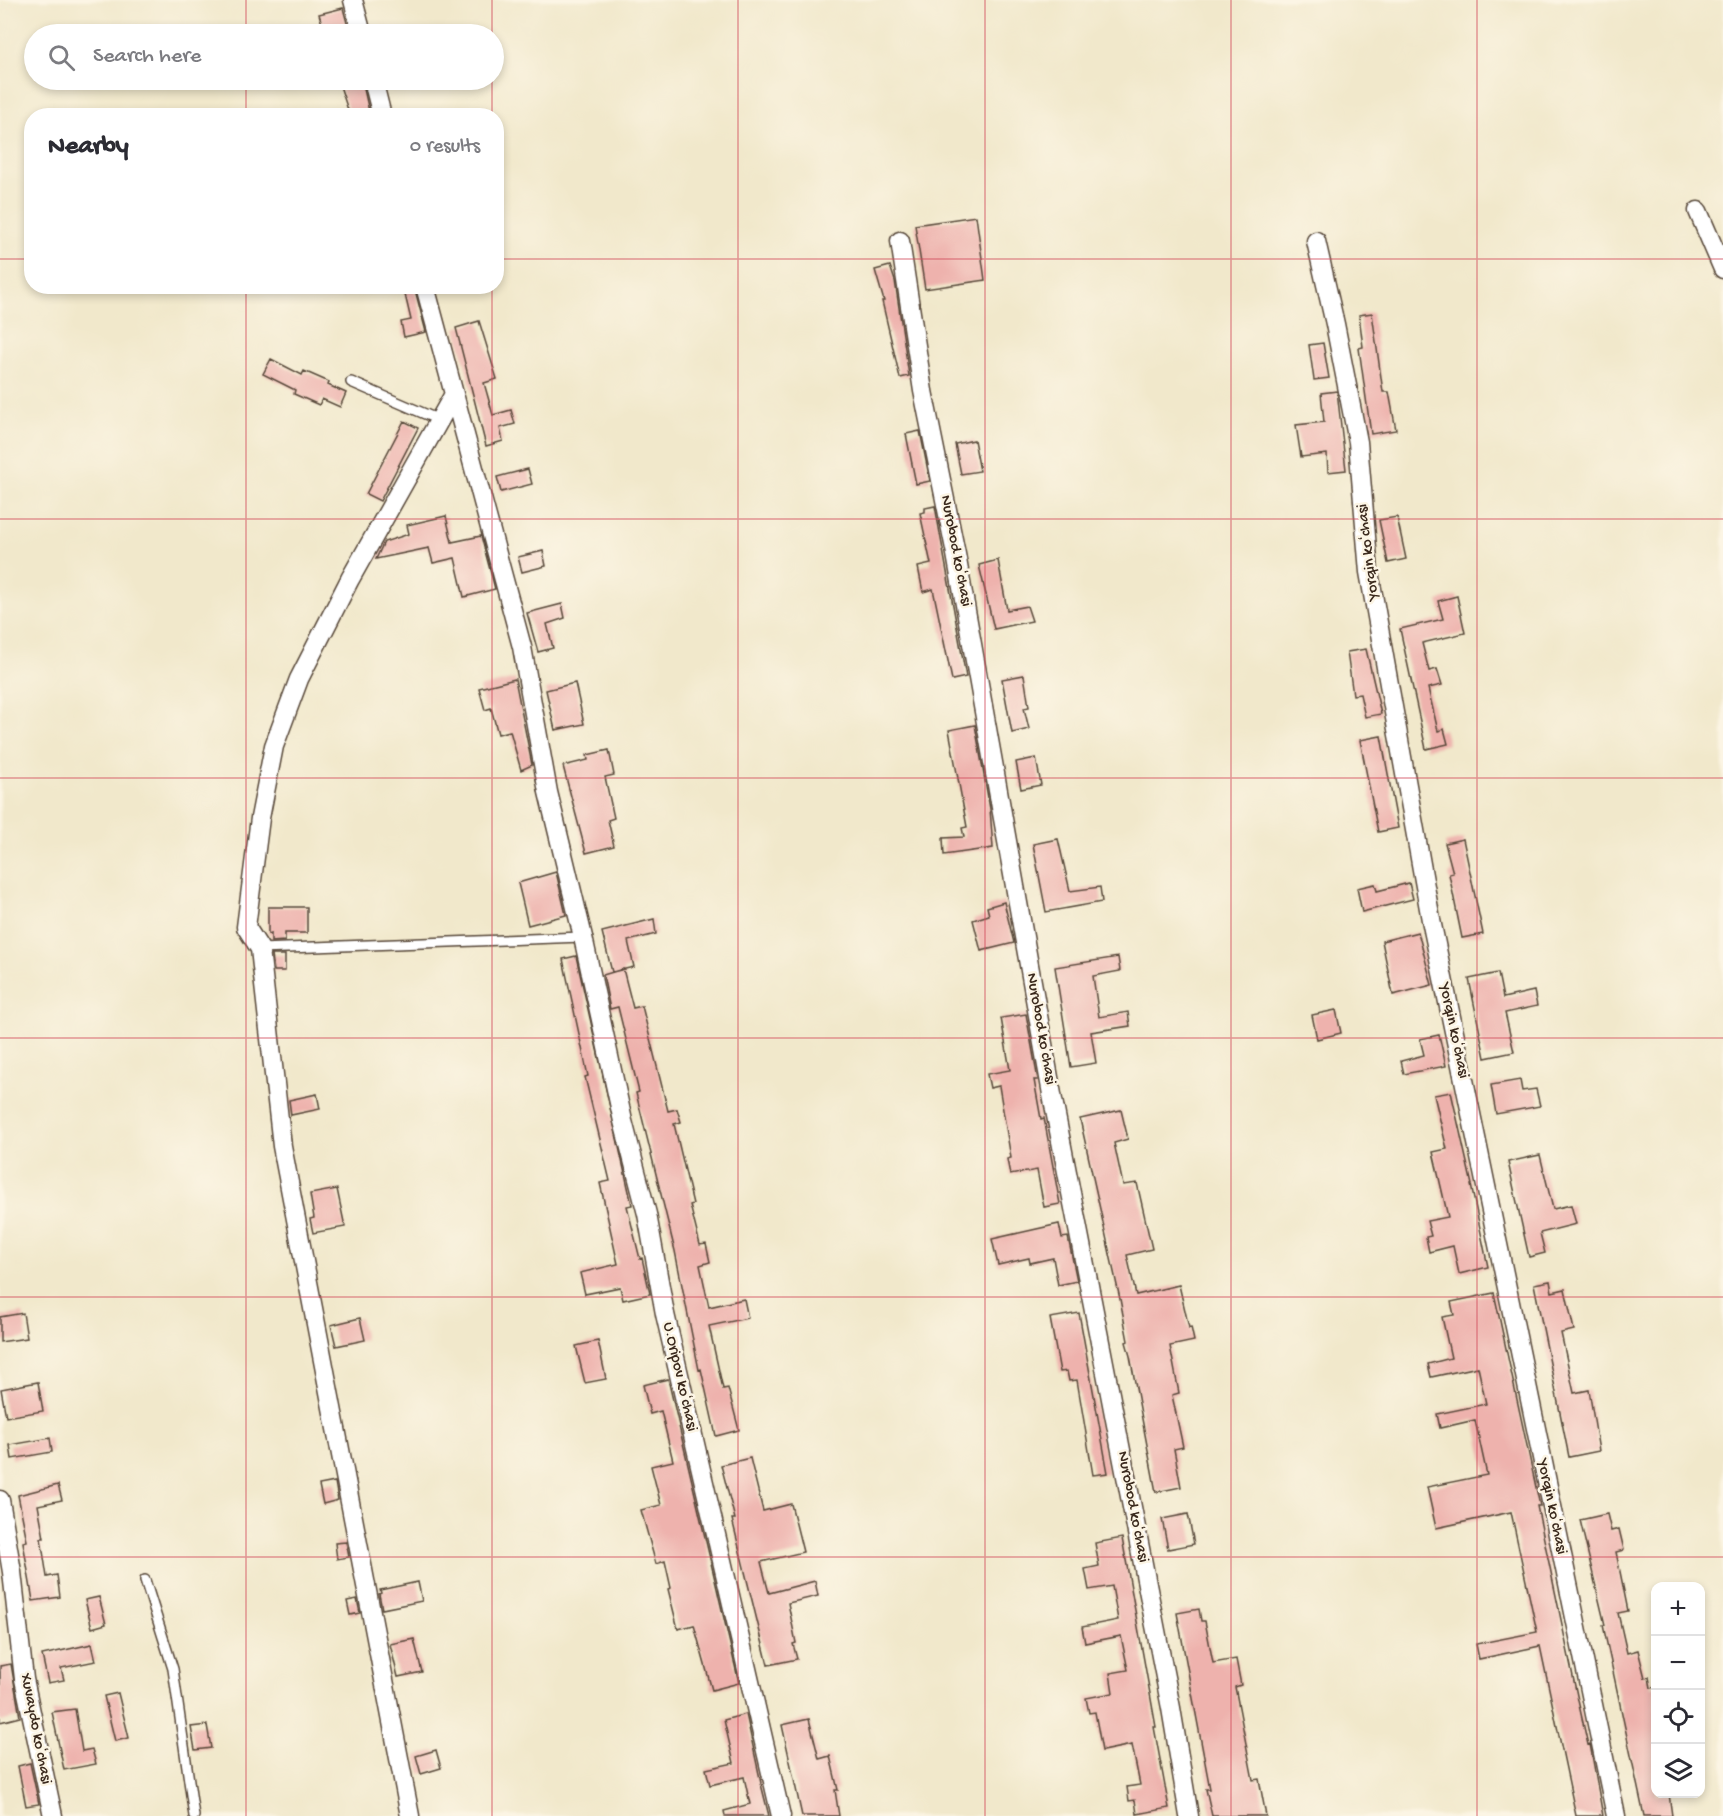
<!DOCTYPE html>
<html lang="en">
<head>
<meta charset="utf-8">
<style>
  :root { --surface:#fff; --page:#f2f2f3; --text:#2b2b33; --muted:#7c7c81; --line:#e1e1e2 }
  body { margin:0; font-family:"Gochi Hand",sans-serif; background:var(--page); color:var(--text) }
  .controls { position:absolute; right:18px; bottom:18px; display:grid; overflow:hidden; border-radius:12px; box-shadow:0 3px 9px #0003 }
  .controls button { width:54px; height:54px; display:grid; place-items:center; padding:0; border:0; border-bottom:2px solid var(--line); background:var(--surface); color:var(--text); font:30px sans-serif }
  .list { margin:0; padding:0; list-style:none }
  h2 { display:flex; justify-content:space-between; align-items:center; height:78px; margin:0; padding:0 24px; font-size:26px }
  h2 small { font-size:20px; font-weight:400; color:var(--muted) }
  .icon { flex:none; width:33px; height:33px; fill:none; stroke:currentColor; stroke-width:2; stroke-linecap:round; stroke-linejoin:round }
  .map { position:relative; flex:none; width:1723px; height:1816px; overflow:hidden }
  .search { position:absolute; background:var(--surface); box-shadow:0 3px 9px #0003; left:24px; top:24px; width:480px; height:66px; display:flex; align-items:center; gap:15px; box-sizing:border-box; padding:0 21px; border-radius:33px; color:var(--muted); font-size:22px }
  .panel { position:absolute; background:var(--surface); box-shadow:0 3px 9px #0003; left:24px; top:108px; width:480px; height:186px; border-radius:24px }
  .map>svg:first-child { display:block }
  .building { fill:#eeb2ad }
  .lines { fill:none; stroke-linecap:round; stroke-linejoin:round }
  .service-casing { stroke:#564638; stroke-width:12 }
  .minor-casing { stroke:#564638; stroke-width:21 }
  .service { stroke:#fff; stroke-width:9 }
  .minor { stroke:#fff; stroke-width:18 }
  .grid { fill:none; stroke:#d1495b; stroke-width:1.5; stroke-opacity:0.55 }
  .labels { text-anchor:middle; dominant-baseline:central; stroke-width:5; stroke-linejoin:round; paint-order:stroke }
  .street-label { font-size:16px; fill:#3b2a1e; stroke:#fcf5e5 }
</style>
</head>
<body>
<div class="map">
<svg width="1723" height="1816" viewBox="0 0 1723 1816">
  <rect width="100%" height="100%" fill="#fcf5e5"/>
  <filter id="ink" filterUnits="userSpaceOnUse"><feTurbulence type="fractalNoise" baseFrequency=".0167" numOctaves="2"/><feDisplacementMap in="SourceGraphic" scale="12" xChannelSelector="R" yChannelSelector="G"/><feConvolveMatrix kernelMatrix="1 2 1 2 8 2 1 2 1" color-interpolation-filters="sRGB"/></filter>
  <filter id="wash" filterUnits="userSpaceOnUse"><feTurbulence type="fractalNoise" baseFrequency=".008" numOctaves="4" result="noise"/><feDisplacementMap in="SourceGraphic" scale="24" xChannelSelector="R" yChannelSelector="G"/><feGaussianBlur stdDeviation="1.35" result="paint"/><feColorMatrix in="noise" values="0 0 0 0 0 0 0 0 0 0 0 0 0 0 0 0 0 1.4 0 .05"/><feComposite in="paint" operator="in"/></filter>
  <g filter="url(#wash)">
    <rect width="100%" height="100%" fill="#f1e8cb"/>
    <g id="blocks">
      <path class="building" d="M 343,8 L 350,34 L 325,34 L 319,14 Z
        M 338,80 L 362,80 L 370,116 L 350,116 Z
        M 976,216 L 985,280 L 925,289 L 915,225 Z
        M 890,266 L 895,281 L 909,376 L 900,378 L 882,301 L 884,301 L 875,270 Z
        M 403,286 L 414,286 L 426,332 L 404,337 L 401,322 L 411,320 Z
        M 1372,313 L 1383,392 L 1389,392 L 1396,430 L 1371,434 L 1359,348 L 1363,347 L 1359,315 Z
        M 479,321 L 497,379 L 484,383 L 493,415 L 511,410 L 515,424 L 500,428 L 503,441 L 486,446 L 456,328 Z
        M 1323,343 L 1329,378 L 1314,380 L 1309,345 Z
        M 271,359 L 302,375 L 304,371 L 329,382 L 328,385 L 346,393 L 340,407 L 322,399 L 319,405 L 294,394 L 295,390 L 263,374 Z
        M 1337,391 L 1346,470 L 1328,472 L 1327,454 L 1301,457 L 1296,425 L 1324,422 L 1321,393 Z
        M 404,421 L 418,428 L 380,501 L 366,494 Z
        M 920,431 L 930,481 L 916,484 L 906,434 Z
        M 974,440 L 980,471 L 961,474 L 955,444 Z
        M 528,469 L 532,484 L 501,492 L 497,477 Z
        M 935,506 L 966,677 L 952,680 L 933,589 L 923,592 L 918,567 L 931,564 L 920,513 L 925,512 L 925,508 Z
        M 446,516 L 452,542 L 481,536 L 495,589 L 464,597 L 455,558 L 433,563 L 429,548 L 376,559 L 384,542 L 409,534 L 407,525 Z
        M 1397,517 L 1406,559 L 1388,563 L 1379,520 Z
        M 543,551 L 546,566 L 522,572 L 518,557 Z
        M 998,560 L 1007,610 L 1027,606 L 1032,621 L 994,629 L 979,565 Z
        M 1457,596 L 1465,633 L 1422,643 L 1429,671 L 1437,669 L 1442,685 L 1428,688 L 1438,731 L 1444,729 L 1448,744 L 1426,749 L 1400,629 L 1443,619 L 1438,601 Z
        M 562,604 L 565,618 L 547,624 L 553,648 L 538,652 L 527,613 Z
        M 1366,649 L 1381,714 L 1365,717 L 1360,694 L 1353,695 L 1347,652 Z
        M 1024,675 L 1029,707 L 1024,708 L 1029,729 L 1012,733 L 1002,679 Z
        M 515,679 L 532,765 L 521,770 L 510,731 L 498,734 L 491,708 L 485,710 L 479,688 Z
        M 575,683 L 584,724 L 555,730 L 546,690 Z
        M 975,725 L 990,809 L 993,848 L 944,855 L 943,838 L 964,837 L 962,828 L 967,827 L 949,730 Z
        M 1381,736 L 1398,828 L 1378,832 L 1360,740 Z
        M 609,750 L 614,775 L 605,777 L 614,818 L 608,820 L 614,846 L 586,853 L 563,766 L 588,760 L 587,755 Z
        M 1036,758 L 1041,785 L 1021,789 L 1016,762 Z
        M 1058,839 L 1070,891 L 1100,887 L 1102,902 L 1046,912 L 1033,844 Z
        M 1463,839 L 1483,934 L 1462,938 L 1449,874 L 1453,873 L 1445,843 Z
        M 556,872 L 566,915 L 528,925 L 518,883 Z
        M 1409,883 L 1413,899 L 1362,912 L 1357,888 L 1375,884 L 1377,891 Z
        M 1004,902 L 1014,943 L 981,951 L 973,920 L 989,915 L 987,907 Z
        M 268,907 L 307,907 L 307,933 L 285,933 L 285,941 L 271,942 L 271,933 L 268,934 Z
        M 654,919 L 656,934 L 628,941 L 634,967 L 612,972 L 602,932 Z
        M 1418,932 L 1432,985 L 1393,995 L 1382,941 Z
        M 272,955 L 285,955 L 285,971 L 274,971 Z
        M 576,956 L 632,1205 L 627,1206 L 640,1259 L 642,1258 L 650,1294 L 623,1300 L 620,1287 L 585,1294 L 580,1273 L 618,1264 L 600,1183 L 610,1181 L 585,1077 L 588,1076 L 563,959 Z
        M 1118,957 L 1120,971 L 1093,976 L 1099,1017 L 1128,1012 L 1130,1026 L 1091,1032 L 1096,1063 L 1071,1067 L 1055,967 Z
        M 623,969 L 633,1008 L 642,1006 L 668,1111 L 677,1109 L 681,1122 L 674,1124 L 693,1204 L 690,1205 L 700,1245 L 706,1244 L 710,1262 L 700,1265 L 709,1307 L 744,1299 L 748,1318 L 709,1326 L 723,1389 L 728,1388 L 739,1430 L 716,1436 L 701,1369 L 699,1370 L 675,1251 L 636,1093 L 639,1092 L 618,1007 L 610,1009 L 603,975 Z
        M 1498,973 L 1503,998 L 1534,991 L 1537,1006 L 1505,1013 L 1514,1052 L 1485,1058 L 1469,979 Z
        M 1336,1010 L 1341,1033 L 1317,1039 L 1312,1015 Z
        M 1026,1014 L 1038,1080 L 1034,1080 L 1041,1119 L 1044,1118 L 1060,1204 L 1044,1207 L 1037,1170 L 1010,1175 L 1007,1159 L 1011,1158 L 999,1086 L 990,1088 L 987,1074 L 1010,1070 L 1001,1018 Z
        M 1439,1035 L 1446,1066 L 1404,1074 L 1401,1061 L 1424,1055 L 1420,1039 Z
        M 1520,1080 L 1522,1091 L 1536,1089 L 1540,1106 L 1496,1114 L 1491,1085 Z
        M 1451,1092 L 1472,1185 L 1471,1185 L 1488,1267 L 1459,1274 L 1453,1246 L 1429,1252 L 1426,1237 L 1431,1236 L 1427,1221 L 1448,1217 L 1433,1152 L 1447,1149 L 1434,1095 Z
        M 317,1094 L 320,1109 L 291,1115 L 289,1100 Z
        M 1121,1110 L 1128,1139 L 1114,1143 L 1123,1185 L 1137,1183 L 1152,1249 L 1127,1255 L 1136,1295 L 1179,1285 L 1189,1328 L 1191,1327 L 1194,1341 L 1170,1346 L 1179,1393 L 1172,1395 L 1183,1447 L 1174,1449 L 1181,1487 L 1156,1492 L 1130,1356 L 1126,1342 L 1128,1341 L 1120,1299 L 1080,1119 Z
        M 1540,1155 L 1553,1209 L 1571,1205 L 1576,1224 L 1540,1233 L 1545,1253 L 1529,1257 L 1508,1162 Z
        M 337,1189 L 345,1227 L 313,1233 L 310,1219 L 314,1218 L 310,1194 Z
        M 1059,1224 L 1062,1238 L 1068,1237 L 1077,1281 L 1058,1285 L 1053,1258 L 1030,1263 L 1029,1258 L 998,1265 L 992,1239 Z
        M 1550,1281 L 1552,1292 L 1565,1289 L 1574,1330 L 1561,1333 L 1574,1393 L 1589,1390 L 1599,1451 L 1569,1457 L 1534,1284 Z
        M 1494,1293 L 1540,1506 L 1537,1506 L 1579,1705 L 1588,1745 L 1590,1744 L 1603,1816 L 1576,1816 L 1540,1646 L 1479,1659 L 1476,1644 L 1537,1632 L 1511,1512 L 1436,1528 L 1427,1487 L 1487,1475 L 1475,1420 L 1440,1428 L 1437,1414 L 1486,1404 L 1478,1367 L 1431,1377 L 1428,1364 L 1451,1358 L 1442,1317 L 1454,1315 L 1451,1302 Z
        M 23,1313 L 27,1338 L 0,1342 L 0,1317 Z
        M 1079,1313 L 1108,1473 L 1093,1475 L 1077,1380 L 1069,1381 L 1067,1371 L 1060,1372 L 1050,1318 Z
        M 360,1318 L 365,1340 L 336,1346 L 331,1325 Z
        M 598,1341 L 606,1379 L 585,1383 L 576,1346 Z
        M 668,1379 L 739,1683 L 712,1690 L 694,1625 L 678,1629 L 668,1589 L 671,1588 L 665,1561 L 656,1564 L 641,1510 L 661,1505 L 651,1466 L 673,1461 L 661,1411 L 650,1414 L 643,1385 Z
        M 38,1382 L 43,1411 L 6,1417 L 1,1389 Z
        M 50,1438 L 52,1452 L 12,1459 L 10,1445 Z
        M 750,1458 L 763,1511 L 791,1504 L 803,1552 L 761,1562 L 769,1593 L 815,1581 L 818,1596 L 788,1603 L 796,1643 L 793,1644 L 797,1659 L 768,1665 L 732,1519 L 735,1519 L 721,1465 Z
        M 335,1482 L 338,1500 L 323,1504 L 319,1485 Z
        M 58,1485 L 62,1500 L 38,1505 L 44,1538 L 41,1538 L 47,1577 L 57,1575 L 60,1597 L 33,1601 L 23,1542 L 27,1541 L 18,1495 Z
        M 1188,1514 L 1194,1544 L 1168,1549 L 1162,1519 Z
        M 1607,1514 L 1611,1531 L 1619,1529 L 1624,1550 L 1616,1552 L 1628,1611 L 1618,1613 L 1627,1653 L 1638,1650 L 1645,1678 L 1649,1677 L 1651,1688 L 1656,1687 L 1656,1794 L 1669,1794 L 1672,1816 L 1644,1816 L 1603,1625 L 1605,1625 L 1580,1520 Z
        M 1122,1538 L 1156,1727 L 1154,1727 L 1169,1808 L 1137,1814 L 1135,1800 L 1129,1801 L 1127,1787 L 1140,1785 L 1132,1745 L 1102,1751 L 1095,1712 L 1089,1713 L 1086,1698 L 1113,1693 L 1110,1673 L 1128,1670 L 1121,1636 L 1085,1643 L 1082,1627 L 1118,1620 L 1112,1586 L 1089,1590 L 1085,1569 L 1099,1566 L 1095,1543 Z
        M 346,1542 L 349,1557 L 337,1559 L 335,1543 Z
        M 418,1582 L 422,1601 L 382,1609 L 379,1594 L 381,1593 L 380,1590 Z
        M 99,1597 L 106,1624 L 92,1628 L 85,1600 Z
        M 357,1599 L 360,1613 L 350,1615 L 347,1601 Z
        M 1199,1609 L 1201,1621 L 1205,1621 L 1213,1663 L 1236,1659 L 1241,1685 L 1235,1687 L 1253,1780 L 1259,1779 L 1266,1816 L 1212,1816 L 1206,1789 L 1210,1789 L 1177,1613 Z
        M 414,1639 L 422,1672 L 398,1677 L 390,1644 Z
        M 92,1644 L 96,1661 L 61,1668 L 64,1680 L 48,1683 L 42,1655 Z
        M 11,1664 L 20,1717 L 0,1722 L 0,1666 Z
        M 118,1693 L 129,1738 L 115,1741 L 104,1696 Z
        M 75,1709 L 82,1751 L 92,1749 L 96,1764 L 64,1770 L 52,1712 Z
        M 746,1714 L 762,1788 L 769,1816 L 725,1816 L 724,1811 L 750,1804 L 744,1777 L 710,1785 L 706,1769 L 734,1763 L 724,1720 Z
        M 809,1719 L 819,1759 L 830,1756 L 838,1790 L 835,1790 L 839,1816 L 802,1816 L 782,1725 Z
        M 207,1725 L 211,1748 L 195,1750 L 191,1727 Z
        M 436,1750 L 441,1768 L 421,1774 L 416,1756 Z
        M 30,1763 L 39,1804 L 26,1806 L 18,1766 Z"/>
    </g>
  </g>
  <g filter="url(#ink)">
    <use href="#blocks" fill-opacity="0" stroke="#564638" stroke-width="1.5"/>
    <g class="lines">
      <defs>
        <path id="service" d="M 351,382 L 439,420
          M 260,949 L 583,937
          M 145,1580 L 173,1669 L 194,1816"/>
        <path id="minor" d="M 353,0 L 362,34
          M 373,80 L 382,116
          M 1698,211 L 1723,269
          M 900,241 L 923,391 L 956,554 L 1053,1100 L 1171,1708 L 1189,1816
          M 1316,241 L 1335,324 L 1358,442 L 1369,572 L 1431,920 L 1616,1816
          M 425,286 L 522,647 L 548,792 L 583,937 L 623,1121 L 647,1214 L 665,1314 L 781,1816
          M 0,1500 L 12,1572 L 24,1679 L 53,1816
          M 410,1816 L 282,1146 L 260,949 L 246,927 L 260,818 L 274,746 L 299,679 L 350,579 L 453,396"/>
      </defs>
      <use href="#service" class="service-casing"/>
      <use href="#minor" class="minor-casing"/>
      <use href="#service" class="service"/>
      <use href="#minor" class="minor"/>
    </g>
  </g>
  <path class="grid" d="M 246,0 L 246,34M 492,0 L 492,34M 738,0 L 738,1816M 985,0 L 985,1816M 1231,0 L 1231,1816M 1477,0 L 1477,1816M 246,80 L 246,116M 492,80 L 492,116M 0,259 L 32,259M 496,259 L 1723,259M 246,286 L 246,1816M 492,286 L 492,1816M 0,519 L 1723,519M 0,778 L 1723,778M 0,1038 L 1723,1038M 0,1297 L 1723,1297M 0,1557 L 1723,1557"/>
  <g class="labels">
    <g class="street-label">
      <text transform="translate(955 551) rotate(79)">Nurobod koʻchasi</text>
      <text transform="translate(1369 552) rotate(-97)">Yorqin koʻchasi</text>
      <text transform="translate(1040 1029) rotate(80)">Nurobod koʻchasi</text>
      <text transform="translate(1453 1031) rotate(78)">Yorqin koʻchasi</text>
      <text transform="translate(679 1377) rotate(77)">U.Oripov koʻchasi</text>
      <text transform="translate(1132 1507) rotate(79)">Nurobod koʻchasi</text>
      <text transform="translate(1551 1507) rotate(78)">Yorqin koʻchasi</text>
      <text transform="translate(35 1729) rotate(79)">Xuvaydo koʻchasi</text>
    </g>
  </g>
</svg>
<div class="controls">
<button>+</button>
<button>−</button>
<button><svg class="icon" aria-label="locate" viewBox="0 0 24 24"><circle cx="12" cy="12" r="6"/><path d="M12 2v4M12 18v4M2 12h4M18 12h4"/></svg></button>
<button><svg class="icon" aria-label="layers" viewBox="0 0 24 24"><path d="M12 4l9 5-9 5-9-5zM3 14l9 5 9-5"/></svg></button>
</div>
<div class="search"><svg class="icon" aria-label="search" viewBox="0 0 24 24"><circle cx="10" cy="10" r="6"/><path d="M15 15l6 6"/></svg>Search here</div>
<section class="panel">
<h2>Nearby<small>0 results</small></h2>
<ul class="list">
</ul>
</section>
</div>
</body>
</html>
